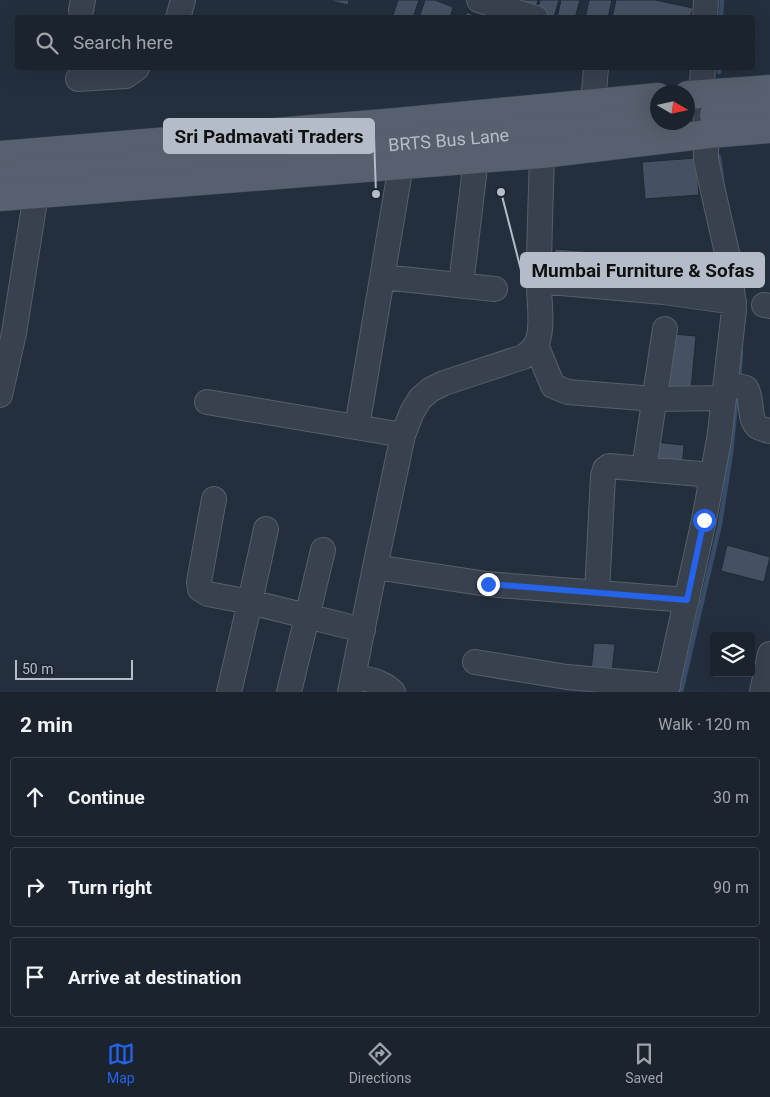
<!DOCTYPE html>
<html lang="en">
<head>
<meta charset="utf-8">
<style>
  :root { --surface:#1b232e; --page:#282f3a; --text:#f1f3f6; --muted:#a0a4aa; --line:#39404a; --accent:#2563eb }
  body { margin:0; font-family:Roboto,sans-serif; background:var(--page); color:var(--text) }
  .controls { position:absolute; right:15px; bottom:15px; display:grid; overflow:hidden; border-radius:5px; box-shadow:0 5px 20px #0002 }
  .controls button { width:45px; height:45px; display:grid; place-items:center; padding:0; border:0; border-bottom:1px solid var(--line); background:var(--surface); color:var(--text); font:25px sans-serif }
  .compass { position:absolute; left:650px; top:85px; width:45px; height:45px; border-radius:50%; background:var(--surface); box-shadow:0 5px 20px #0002; rotate:99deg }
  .scale { position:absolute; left:15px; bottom:12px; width:118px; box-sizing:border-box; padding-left:5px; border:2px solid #b4bcc9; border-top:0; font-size:14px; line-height:18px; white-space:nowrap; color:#b4bcc9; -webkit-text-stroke:4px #1d2633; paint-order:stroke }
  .stop { position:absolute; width:15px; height:15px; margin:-11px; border:4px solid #2563eb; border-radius:50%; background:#fff }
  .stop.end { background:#2563eb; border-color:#fff; box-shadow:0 1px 5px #0008 }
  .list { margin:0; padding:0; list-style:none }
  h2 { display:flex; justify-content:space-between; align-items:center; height:65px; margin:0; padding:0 20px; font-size:21px }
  h2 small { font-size:16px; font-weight:400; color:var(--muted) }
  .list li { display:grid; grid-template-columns:32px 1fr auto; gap:15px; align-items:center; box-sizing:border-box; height:80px; margin:0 10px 10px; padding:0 10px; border:1px solid var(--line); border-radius:5px }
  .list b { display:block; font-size:19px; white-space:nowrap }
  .list em { font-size:16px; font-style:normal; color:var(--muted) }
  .icon { flex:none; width:28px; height:28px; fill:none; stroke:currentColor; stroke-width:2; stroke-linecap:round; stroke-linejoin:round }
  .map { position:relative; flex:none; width:770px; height:692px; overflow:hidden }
  .search { position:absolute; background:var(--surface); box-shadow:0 5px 20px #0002; left:15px; right:15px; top:15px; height:55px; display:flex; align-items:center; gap:12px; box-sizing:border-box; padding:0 18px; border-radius:5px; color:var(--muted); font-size:19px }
  .sheet { height:335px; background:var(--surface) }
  nav { display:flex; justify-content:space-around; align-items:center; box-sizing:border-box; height:70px; border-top:1px solid var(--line); background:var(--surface); font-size:14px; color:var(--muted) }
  nav a { display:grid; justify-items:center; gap:2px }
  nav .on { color:var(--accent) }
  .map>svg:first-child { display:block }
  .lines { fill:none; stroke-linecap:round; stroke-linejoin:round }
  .stream { stroke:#394c67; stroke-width:4.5 }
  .building { fill:#455162; stroke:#1f2835 }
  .minor-casing { stroke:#565f6c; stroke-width:26 }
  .major-casing { stroke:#414a57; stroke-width:29 }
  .minor { stroke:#38414e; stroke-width:24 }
  .major { stroke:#56606e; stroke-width:28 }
  .route { stroke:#2563eb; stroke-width:6 }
  .labels { text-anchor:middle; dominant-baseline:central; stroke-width:5; stroke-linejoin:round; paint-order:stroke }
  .street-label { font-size:18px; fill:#b4bcc9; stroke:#1d2633 }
  .leader { fill:none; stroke:#b4bcc9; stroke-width:2 }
  .callout-dot { fill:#b4bcc9; stroke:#1d2633; stroke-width:2 }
  .callout { fill:#b4bcc9; stroke:#b4bcc9; stroke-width:2 }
  .callout-label { font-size:19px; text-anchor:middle; font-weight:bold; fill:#111 }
</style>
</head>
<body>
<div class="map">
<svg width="770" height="692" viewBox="0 0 770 692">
  <rect width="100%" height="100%" fill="#242f3e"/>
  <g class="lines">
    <path class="stream" d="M 721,18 L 722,0
      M 719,68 L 719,72
      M 719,157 L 722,179
      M 739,379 L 741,352
      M 681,692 L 720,524 L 731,453 L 737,394"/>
  </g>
  <path class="building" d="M 331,0 L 349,0 L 348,5 L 331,1 Z
    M 398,0 L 419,0 L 413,18 L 392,18 Z
    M 425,0 L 435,0 L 453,7 L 450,18 L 419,18 Z
    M 518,0 L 538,0 L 535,10 Z
    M 540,0 L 559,0 L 554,17 L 537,13 Z
    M 561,0 L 580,0 L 575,18 L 557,18 Z
    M 589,0 L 612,0 L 608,18 L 585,18 Z
    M 616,0 L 655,0 L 693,8 L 690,18 L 612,18 Z
    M 467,12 L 480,18 L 464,18 Z
    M 696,158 L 699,195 L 645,199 L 642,162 Z
    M 555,249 L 636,255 L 633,286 L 552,279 Z
    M 673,334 L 696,336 L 691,389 L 668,387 Z
    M 653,442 L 684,445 L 682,469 L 651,465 Z
    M 727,545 L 770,557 L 764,582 L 721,571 Z
    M 594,643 L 615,644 L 612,672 L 591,671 Z"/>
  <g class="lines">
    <defs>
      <path id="minor" d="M 479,0 L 536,18
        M 81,10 L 83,0
        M 178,18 L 183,0
        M 705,18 L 706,0
        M 78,79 L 126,76 L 137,68
        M 593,104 L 596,68
        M 383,277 L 495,289
        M 538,281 L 664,292 L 734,302
        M 461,285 L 476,159
        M 764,305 L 770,306
        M 536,345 L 553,386 L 568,392 L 654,399 L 724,398
        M 726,383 L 746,388 C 753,398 748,420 758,427 C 761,429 766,430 770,431
        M 0,395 L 14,333 L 36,194
        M 207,402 L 403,435
        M 357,427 L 401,165
        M 644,469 L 665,329
        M 214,499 L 199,582 L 200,589 L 208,594 L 250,602 L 363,630
        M 375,567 L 487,584 L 687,600
        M 597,593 L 603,476 L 605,469 L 609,466 L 712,475
        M 475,662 L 567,677 L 668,686
        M 353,677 C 368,679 382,681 393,692
        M 229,692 L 250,602 L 266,529
        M 289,692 L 323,550
        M 350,692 L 375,567 L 403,435 L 412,412 L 420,399 L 430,390 L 444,383 L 523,357 C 531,352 537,346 539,336 C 543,318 538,297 539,278 C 539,237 541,195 542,154
        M 666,692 L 704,520 L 719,440 L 724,398 L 734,310 L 730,266 L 706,160 L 706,149 L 709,134 L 701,94 L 703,68
        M 762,692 L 770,654"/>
      <g id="major">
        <path d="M 688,95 L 770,89"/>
        <path d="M 714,115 L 770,109"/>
        <path d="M 0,155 L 397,122 L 658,97"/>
        <path id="s1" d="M 0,175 L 200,161 L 658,121"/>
        <path d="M 0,197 L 542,154 L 709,134 L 770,129"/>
      </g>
    </defs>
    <use href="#minor" class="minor-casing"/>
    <use href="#major" class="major-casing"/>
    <use href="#minor" class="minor"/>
    <use href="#major" class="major"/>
  </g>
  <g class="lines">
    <path class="route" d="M 488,584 L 687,600 L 704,520"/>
  </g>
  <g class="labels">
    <g class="street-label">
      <text stroke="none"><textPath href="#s1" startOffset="450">BRTS Bus Lane</textPath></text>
    </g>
  </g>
  <path class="leader" d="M376 194L374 136M501 192L521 270"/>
  <g class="callout-dot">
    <circle cx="376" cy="194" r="5"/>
    <circle cx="501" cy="192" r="5"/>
  </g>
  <g class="callout">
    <rect x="164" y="119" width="210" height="34" rx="5"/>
    <rect x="521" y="253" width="243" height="34" rx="5"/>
  </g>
  <g class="callout-label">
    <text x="269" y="143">Sri Padmavati Traders</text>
    <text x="643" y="277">Mumbai Furniture &amp; Sofas</text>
  </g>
</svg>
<div class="controls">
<button><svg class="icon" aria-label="layers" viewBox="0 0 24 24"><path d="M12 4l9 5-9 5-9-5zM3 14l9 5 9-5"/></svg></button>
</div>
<svg class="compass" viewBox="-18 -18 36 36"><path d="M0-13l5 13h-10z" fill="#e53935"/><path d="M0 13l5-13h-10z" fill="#a0a4aa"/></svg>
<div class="scale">50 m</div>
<div class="stop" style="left:704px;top:520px"></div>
<div class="stop end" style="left:488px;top:584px"></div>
<div class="search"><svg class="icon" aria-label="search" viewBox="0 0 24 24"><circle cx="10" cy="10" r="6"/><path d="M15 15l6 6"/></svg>Search here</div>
</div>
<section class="sheet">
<h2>2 min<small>Walk · 120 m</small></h2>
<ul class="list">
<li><svg class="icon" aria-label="ahead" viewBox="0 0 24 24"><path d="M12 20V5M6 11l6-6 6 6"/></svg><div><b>Continue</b></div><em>30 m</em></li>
<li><svg class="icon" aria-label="right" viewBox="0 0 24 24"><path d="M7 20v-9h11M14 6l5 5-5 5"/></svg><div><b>Turn right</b></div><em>90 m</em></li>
<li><svg class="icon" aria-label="arrive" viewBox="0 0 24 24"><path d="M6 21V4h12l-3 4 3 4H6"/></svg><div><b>Arrive at destination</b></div></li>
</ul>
</section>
<nav>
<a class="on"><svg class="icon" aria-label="map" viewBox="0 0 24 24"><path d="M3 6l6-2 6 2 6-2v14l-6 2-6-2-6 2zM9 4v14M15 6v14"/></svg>Map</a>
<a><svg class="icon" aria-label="directions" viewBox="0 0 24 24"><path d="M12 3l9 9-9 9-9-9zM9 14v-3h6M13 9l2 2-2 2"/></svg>Directions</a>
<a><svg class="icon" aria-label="saved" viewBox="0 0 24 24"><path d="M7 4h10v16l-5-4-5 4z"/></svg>Saved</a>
</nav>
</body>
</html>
